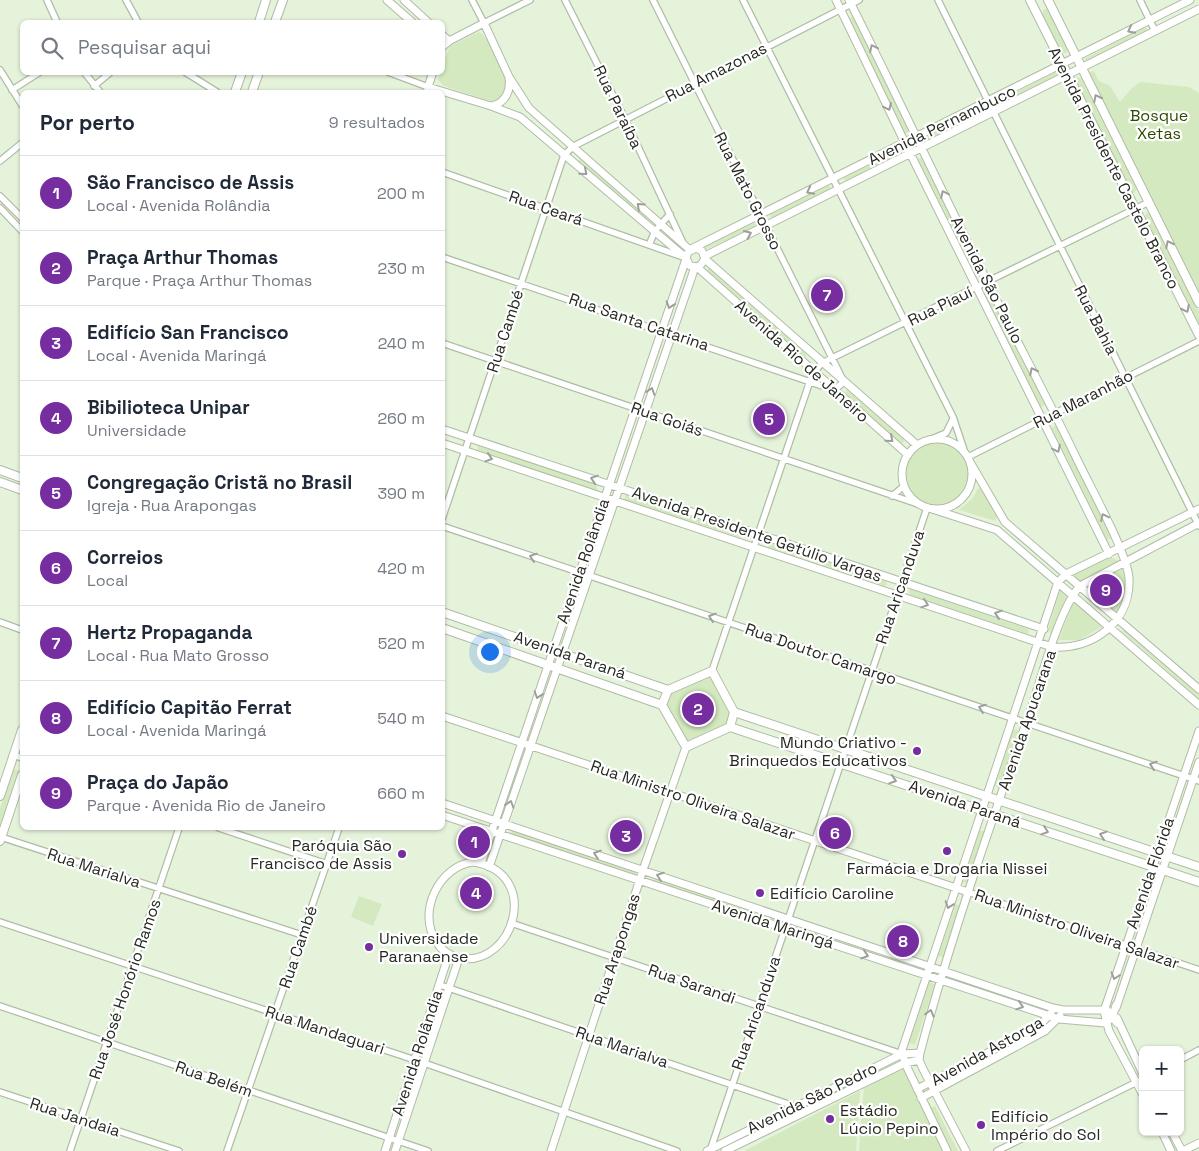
<!DOCTYPE html>
<html lang="pt">
<head>
<meta charset="utf-8">
<style>
  :root { --surface:#fff; --page:#f2f2f3; --text:#1f2937; --muted:#747a83; --line:#e0e1e3; --accent:#752da0 }
  body { margin:0; font-family:"Space Grotesk",sans-serif; background:var(--page); color:var(--text) }
  .controls { position:absolute; right:15px; bottom:15px; display:grid; overflow:hidden; border-radius:8px; box-shadow:0 1px 4px #0004 }
  .controls button { width:45px; height:45px; display:grid; place-items:center; padding:0; border:0; border-bottom:1px solid var(--line); background:var(--surface); color:var(--text); font:25px sans-serif }
  .you { position:absolute; left:489px; top:651px; width:18px; height:18px; margin:-12px; border:4px solid #fff; border-radius:50%; background:#1a73e8; box-shadow:0 0 0 8px #1a73e833 }
  .badge { display:grid; place-items:center; width:32px; height:32px; border-radius:50%; background:var(--accent); color:#fff; font-size:16px; font-weight:700 }
  .pin { position:absolute; translate:-50% -50%; border:2px solid #fff; box-shadow:0 1px 5px #0006 }
  .list { margin:0; padding:0; list-style:none }
  h2 { display:flex; justify-content:space-between; align-items:center; height:65px; margin:0; padding:0 20px; font-size:21px }
  h2 small { font-size:16px; font-weight:400; color:var(--muted) }
  .list li { display:grid; grid-template-columns:32px 1fr auto; gap:15px; align-items:center; box-sizing:border-box; height:75px; padding:0 20px; border-top:1px solid var(--line) }
  .list b { display:block; font-size:19px; white-space:nowrap }
  .list p { margin:0; font-size:16px; white-space:nowrap; color:var(--muted) }
  .list em { font-size:16px; font-style:normal; color:var(--muted) }
  .icon { flex:none; width:28px; height:28px; fill:none; stroke:currentColor; stroke-width:2; stroke-linecap:round; stroke-linejoin:round }
  .map { position:relative; flex:none; width:1199px; height:1151px; overflow:hidden }
  .search { position:absolute; background:var(--surface); box-shadow:0 1px 4px #0004; left:20px; top:20px; width:425px; height:55px; display:flex; align-items:center; gap:12px; box-sizing:border-box; padding:0 18px; border-radius:8px; color:var(--muted); font-size:19px }
  .panel { position:absolute; background:var(--surface); box-shadow:0 1px 4px #0004; left:20px; top:90px; width:425px; height:740px; border-radius:8px }
  .map>svg:first-child { display:block }
  .green { fill:#d4e9c0 }
  .lines { fill:none; stroke-linecap:round; stroke-linejoin:round }
  .minor-casing { stroke:#b0bca5; stroke-width:8 }
  .tertiary-casing { stroke:#b0bca5; stroke-width:9 }
  .secondary-casing { stroke:#b0bca5; stroke-width:10 }
  .minor { stroke:#fff; stroke-width:5.5 }
  .tertiary { stroke:#fff; stroke-width:7 }
  .secondary { stroke:#fff; stroke-width:8 }
  .oneway { stroke:#9d9f9b }
  .poi-dot { fill:#752da0; stroke:#fff; stroke-width:2 }
  .labels { text-anchor:middle; dominant-baseline:central; stroke-width:4.5; stroke-linejoin:round; paint-order:stroke }
  .street-label { font-size:16px; fill:#252921; stroke:#fff }
  .park-label { font-size:16px; fill:#2e4a00; stroke:#fff }
  .poi-label { font-size:16px; fill:#252921; stroke:#fff; text-anchor:start }
</style>
</head>
<body>
<div class="map">
<svg width="1199" height="1151" viewBox="0 0 1199 1151">
  <rect width="100%" height="100%" fill="#e6f3db"/>
  <path class="green" d="M 1044,9 L 1047,9 L 1068,50 L 1066,53 L 1061,53 L 1042,13 Z
    M 853,16 L 909,131 L 905,134 L 848,19 Z
    M 1144,27 L 1148,29 L 1147,32 L 1087,61 L 1084,59 Z
    M 479,32 C 488,35 508,78 507,88 C 505,95 500,100 494,102 L 444,86 L 438,80 L 440,73 L 442,72 L 443,64 L 450,46 Z
    M 1058,71 L 1061,75 L 1003,104 L 1001,100 Z
    M 1094,71 L 1099,81 L 1110,86 L 1120,102 L 1132,88 L 1140,82 L 1189,87 L 1199,93 L 1199,292 L 1090,76 L 1089,72 Z
    M 1077,77 L 1081,78 L 1137,189 L 1134,193 L 1131,192 L 1075,81 Z
    M 985,108 L 987,112 L 928,141 L 926,136 Z
    M 901,149 L 903,154 L 846,182 L 843,178 Z
    M 581,157 L 650,217 L 647,219 L 578,162 Z
    M 922,157 L 979,269 L 974,271 L 918,159 Z
    M 829,185 L 831,189 L 772,219 L 770,214 Z
    M 1146,213 L 1151,214 L 1199,312 L 1199,329 L 1144,218 Z
    M 758,220 L 762,223 L 760,225 L 706,249 L 705,245 Z
    M 709,267 L 806,354 L 806,358 L 804,359 L 706,272 Z
    M 988,289 L 1046,404 L 1041,407 L 983,292 Z
    M 847,390 L 904,439 L 904,442 L 900,444 L 844,395 Z
    M 1057,425 L 1112,538 L 1107,540 L 1052,428 Z
    M905 474a32 32 0 1 1 64 0a32 32 0 1 1-64 0Z
    M 478,444 L 597,485 L 597,490 L 595,491 L 477,451 Z
    M 978,488 L 982,489 L 997,515 L 996,521 L 959,510 L 973,498 Z
    M 626,494 L 741,533 L 742,538 L 624,500 Z
    M 770,542 L 886,580 L 887,585 L 884,586 L 768,548 Z
    M 1108,557 L 1116,559 L 1121,565 L 1081,583 L 1071,575 Z
    M 1124,568 L 1125,593 L 1116,614 L 1084,587 Z
    M 911,589 L 1029,629 L 1028,634 L 910,595 L 909,590 Z
    M 1060,591 L 1067,598 L 1054,638 L 1048,630 Z
    M 1073,601 L 1102,627 L 1079,640 L 1059,640 Z
    M 1125,628 L 1199,693 L 1199,699 L 1122,631 Z
    M 712,671 L 734,712 L 730,727 L 686,747 L 662,705 L 668,690 Z
    M 1016,729 L 1020,733 L 1001,788 L 998,788 L 995,786 L 1013,731 Z
    M 14,769 L 19,771 L 0,826 L 0,808 Z
    M 513,830 L 636,872 L 634,877 L 511,835 Z
    M 980,830 L 987,832 L 970,885 L 963,882 Z
    M 655,878 L 779,920 L 777,924 L 653,883 Z
    M 359,896 L 382,904 L 373,926 L 351,917 Z
    M 956,904 L 962,907 L 945,958 L 938,956 Z
    M 799,924 L 923,966 L 921,970 L 798,928 Z
    M 929,982 L 935,984 L 915,1045 L 909,1043 Z
    M 903,1066 L 944,1151 L 859,1151 L 864,1086 Z
    M 860,1091 L 856,1151 L 744,1151 Z
    M 935,1106 L 958,1151 L 951,1151 L 930,1108 Z"/>
  <g class="lines">
    <defs>
      <path id="minor" d="M 47,0 L 57,22
        M 126,0 L 138,22
        M 472,0 L 484,23 L 530,0
        M 565,0 L 625,119 L 683,243
        M 743,0 L 953,417 L 965,453
        M 938,0 L 1199,526
        M 1140,0 L 1155,31
        M 0,70 L 22,105
        M 84,72 L 100,92
        M 185,72 L 217,92
        M 388,72 L 428,87 L 426,92
        M 94,86 L 111,72
        M 12,90 L 40,72
        M 0,161 L 22,143
        M 442,172 L 683,257
        M 0,196 L 22,218
        M 0,208 L 22,231
        M 649,245 L 655,231 L 670,214
        M 442,257 L 834,390 L 844,382 L 653,0
        M 442,343 L 921,505
        M 927,441 L 946,433 L 953,419
        M 968,457 L 1199,341
        M 892,496 L 904,486
        M 442,519 L 564,155 L 574,146 L 859,0
        M 442,526 L 1199,781
        M 0,622 L 22,630
        M 712,671 L 810,381 L 814,372 L 822,363 L 1149,202
        M 14,755 L 22,758
        M 219,828 L 327,864
        M 1,837 L 302,935
        M 968,892 L 1199,970
        M 0,922 L 424,1063 L 677,1151
        M 511,923 L 902,1054
        M 440,985 L 794,1106 L 800,1114
        M 0,1006 L 428,1151
        M 1180,1060 L 1199,1050
        M 0,1092 L 179,1151
        M 70,1151 L 179,828
        M 227,1151 L 339,828
        M 710,1151 L 927,508
        M 997,1151 L 1143,1079"/>
      <path id="tertiary" d="M 387,0 L 412,22
        M 404,0 L 428,22
        M 836,0 L 905,143 L 1109,554
        M 442,35 L 449,41
        M 442,47 L 449,41 L 484,23 L 509,77 L 529,108 L 690,250
        M 433,72 L 428,87 L 491,106 L 520,117 L 686,258 L 690,266 L 699,267 L 705,259 L 702,251 L 696,248 L 688,252 L 686,258
        M 492,106 C 505,103 511,91 509,78
        M 693,248 L 1190,0
        M 705,256 L 1199,9
        M 705,259 L 917,445
        M 697,267 L 908,455
        M 442,429 L 1044,629
        M902 474a35 35 0 1 1 70 0a35 35 0 1 1-70 0Z
        M 442,443 L 1052,647 C 1093,650 1131,622 1129,578 C 1127,552 1088,483 1075,455 C 1047,397 1016,340 987,281 C 940,188 896,93 849,0
        M 970,462 L 1005,522 L 1199,689
        M 932,509 L 997,530 L 1199,705
        M 442,716 L 968,892
        M 442,803 L 1053,1008 L 1063,1010 L 1107,1010 L 1117,1023
        M 442,815 L 1059,1019 L 1105,1023 L 1112,1018 L 1116,1005
        M 473,862 C 543,872 514,968 460,958 C 450,956 441,950 436,941 C 417,912 439,866 473,862 Z
        M 481,863 L 686,259
        M 489,867 L 695,267
        M 1116,1008 L 1199,762
        M 1117,1018 L 1143,1074
        M 917,1089 L 1034,1029 L 1042,1023 L 1051,1013
        M 1143,1095 L 1109,1031 L 1104,1011 L 1199,731
        M 921,1098 L 1045,1031 L 1060,1016
        M 1162,1132 L 1171,1151
        M 1172,1132 L 1182,1151
        M 385,1151 L 449,954
        M 395,1151 L 459,958
        M 551,1151 L 643,870 L 686,747
        M 707,1151 L 902,1054 L 920,1053
        M 725,1151 L 905,1063 L 919,1060
        M 947,1151 L 905,1063 L 902,1050 L 1058,582 L 1066,574 L 1199,509
        M 966,1151 L 924,1071 L 919,1060 L 920,1053 C 951,936 991,823 1031,709 C 1041,679 1060,607 1080,586 L 1199,523
        M 1183,1151 L 1199,1143"/>
      <path id="secondary" d="M 1030,0 L 1199,335
        M 1048,0 L 1199,303
        M 259,22 L 266,0
        M 275,22 L 283,0
        M 235,92 L 242,72
        M 252,92 L 259,72
        M 0,470 L 22,478
        M 0,482 L 22,490
        M 442,612 L 668,690
        M 442,628 L 662,705
        M 712,671 L 734,712 L 730,727 L 686,747 L 662,705 L 668,690 Z
        M 734,712 L 1199,867
        M 730,727 L 1199,882
        M 0,796 L 22,730
        M 0,841 L 22,775"/>
    </defs>
    <use href="#minor" class="minor-casing"/>
    <use href="#tertiary" class="tertiary-casing"/>
    <use href="#secondary" class="secondary-casing"/>
    <use href="#minor" class="minor"/>
    <use href="#tertiary" class="tertiary"/>
    <use href="#secondary" class="secondary"/>
  </g>
  <defs><path id="oneway-chevron" d="M-2-3.5L2.5 0L-2 3.5" fill="none" stroke-width="1.6" stroke-linecap="round" stroke-linejoin="round" transform="scale(1.25)"/></defs>
  <g class="oneway">
    <use href="#oneway-chevron" transform="translate(1131 30) rotate(153)"/>
    <use href="#oneway-chevron" transform="translate(873 48) rotate(-116)"/>
    <use href="#oneway-chevron" transform="translate(1097 98) rotate(-117)"/>
    <use href="#oneway-chevron" transform="translate(888 107) rotate(65)"/>
    <use href="#oneway-chevron" transform="translate(584 172) rotate(40)"/>
    <use href="#oneway-chevron" transform="translate(810 191) rotate(153)"/>
    <use href="#oneway-chevron" transform="translate(944 194) rotate(-116)"/>
    <use href="#oneway-chevron" transform="translate(640 206) rotate(-138)"/>
    <use href="#oneway-chevron" transform="translate(748 234) rotate(-25)"/>
    <use href="#oneway-chevron" transform="translate(1169 244) rotate(-117)"/>
    <use href="#oneway-chevron" transform="translate(670 305) rotate(109)"/>
    <use href="#oneway-chevron" transform="translate(1186 309) rotate(63)"/>
    <use href="#oneway-chevron" transform="translate(1033 371) rotate(-117)"/>
    <use href="#oneway-chevron" transform="translate(651 391) rotate(-71)"/>
    <use href="#oneway-chevron" transform="translate(890 439) rotate(41)"/>
    <use href="#oneway-chevron" transform="translate(1057 449) rotate(64)"/>
    <use href="#oneway-chevron" transform="translate(489 458) rotate(18)"/>
    <use href="#oneway-chevron" transform="translate(594 479) rotate(-162)"/>
    <use href="#oneway-chevron" transform="translate(1104 517) rotate(-115)"/>
    <use href="#oneway-chevron" transform="translate(533 557) rotate(-161)"/>
    <use href="#oneway-chevron" transform="translate(925 604) rotate(19)"/>
    <use href="#oneway-chevron" transform="translate(998 614) rotate(-162)"/>
    <use href="#oneway-chevron" transform="translate(712 617) rotate(-161)"/>
    <use href="#oneway-chevron" transform="translate(538 695) rotate(109)"/>
    <use href="#oneway-chevron" transform="translate(982 708) rotate(-161)"/>
    <use href="#oneway-chevron" transform="translate(1153 765) rotate(-161)"/>
    <use href="#oneway-chevron" transform="translate(893 780) rotate(18)"/>
    <use href="#oneway-chevron" transform="translate(510 804) rotate(-72)"/>
    <use href="#oneway-chevron" transform="translate(1045 831) rotate(19)"/>
    <use href="#oneway-chevron" transform="translate(1103 835) rotate(-162)"/>
    <use href="#oneway-chevron" transform="translate(597 854) rotate(-161)"/>
    <use href="#oneway-chevron" transform="translate(660 876) rotate(-161)"/>
    <use href="#oneway-chevron" transform="translate(949 905) rotate(109)"/>
    <use href="#oneway-chevron" transform="translate(865 955) rotate(18)"/>
    <use href="#oneway-chevron" transform="translate(1115 976) rotate(108)"/>
    <use href="#oneway-chevron" transform="translate(1020 1006) rotate(18)"/>
    <use href="#oneway-chevron" transform="translate(930 1013) rotate(-75)"/>
  </g>
  <g class="poi-dot">
    <circle cx="917" cy="751" r="5"/>
    <circle cx="947" cy="851" r="5"/>
    <circle cx="402" cy="854" r="5"/>
    <circle cx="760" cy="893" r="5"/>
    <circle cx="369" cy="947" r="5"/>
    <circle cx="830" cy="1119" r="5"/>
    <circle cx="981" cy="1125" r="5"/>
  </g>
  <g class="labels">
    <g class="street-label">
      <text transform="translate(716 72) rotate(-27)">Rua Amazonas</text>
      <text transform="translate(618 107) rotate(64)">Rua Paraíba</text>
      <text transform="translate(942 125) rotate(-26)">Avenida Pernambuco</text>
      <text transform="translate(1114 168) rotate(63)">Avenida Presidente Castelo Branco</text>
      <text transform="translate(748 191) rotate(63)">Rua Mato Grosso</text>
      <text transform="translate(546 208) rotate(19)">Rua Ceará</text>
      <text transform="translate(987 280) rotate(63)">Avenida São Paulo</text>
      <text transform="translate(940 306) rotate(-26)">Rua Piauí</text>
      <text transform="translate(1096 320) rotate(63)">Rua Bahia</text>
      <text transform="translate(639 322) rotate(19)">Rua Santa Catarina</text>
      <text transform="translate(505 331) rotate(-72)">Rua Cambé</text>
      <text transform="translate(802 361) rotate(42)">Avenida Rio de Janeiro</text>
      <text transform="translate(1083 399) rotate(-27)">Rua Maranhão</text>
      <text transform="translate(667 419) rotate(19)">Rua Goiás</text>
      <text transform="translate(757 534) rotate(19)">Avenida Presidente Getúlio Vargas</text>
      <text transform="translate(583 561) rotate(-71)">Avenida Rolândia</text>
      <text transform="translate(900 587) rotate(-71)">Rua Aricanduva</text>
      <text transform="translate(821 654) rotate(19)">Rua Doutor Camargo</text>
      <text transform="translate(570 655) rotate(19)">Avenida Paraná</text>
      <text transform="translate(1027 720) rotate(-71)">Avenida Apucarana</text>
      <text transform="translate(693 800) rotate(19)">Rua Ministro Oliveira Salazar</text>
      <text transform="translate(965 804) rotate(19)">Avenida Paraná</text>
      <text transform="translate(94 868) rotate(18)">Rua Marialva</text>
      <text transform="translate(1150 873) rotate(-71)">Avenida Flórida</text>
      <text transform="translate(773 924) rotate(18)">Avenida Maringá</text>
      <text transform="translate(1077 929) rotate(19)">Rua Ministro Oliveira Salazar</text>
      <text transform="translate(298 947) rotate(-71)">Rua Cambé</text>
      <text transform="translate(617 949) rotate(-72)">Rua Arapongas</text>
      <text transform="translate(692 984) rotate(19)">Rua Sarandi</text>
      <text transform="translate(125 989) rotate(-71)">Rua José Honório Ramos</text>
      <text transform="translate(756 1013) rotate(-71)">Rua Aricanduva</text>
      <text transform="translate(325 1030) rotate(18)">Rua Mandaguari</text>
      <text transform="translate(622 1047) rotate(19)">Rua Marialva</text>
      <text transform="translate(987 1051) rotate(-29)">Avenida Astorga</text>
      <text transform="translate(417 1053) rotate(-72)">Avenida Rolândia</text>
      <text transform="translate(214 1079) rotate(19)">Rua Belém</text>
      <text transform="translate(812 1098) rotate(-26)">Avenida São Pedro</text>
      <text transform="translate(75 1117) rotate(18)">Rua Jandaia</text>
    </g>
    <g class="park-label">
      <text x="1159" y="115">Bosque<tspan x="1159" dy="18">Xetas</tspan></text>
    </g>
    <g class="poi-label">
      <text x="907" y="742" text-anchor="end">Mundo Criativo -<tspan x="907" dy="18">Brinquedos Educativos</tspan></text>
      <text x="392" y="845" text-anchor="end">Paróquia São<tspan x="392" dy="18">Francisco de Assis</tspan></text>
      <text x="947" y="868" text-anchor="middle">Farmácia e Drogaria Nissei</text>
      <text x="770" y="893">Edifício Caroline</text>
      <text x="379" y="938">Universidade<tspan x="379" dy="18">Paranaense</tspan></text>
      <text x="840" y="1110">Estádio<tspan x="840" dy="18">Lúcio Pepino</tspan></text>
      <text x="991" y="1116">Edifício<tspan x="991" dy="18">Império do Sol</tspan></text>
    </g>
  </g>
</svg>
<div class="controls">
<button>+</button>
<button>−</button>
</div>
<div class="you"></div>
<div class="pin badge" style="left:474px;top:842px">1</div>
<div class="pin badge" style="left:698px;top:709px">2</div>
<div class="pin badge" style="left:626px;top:836px">3</div>
<div class="pin badge" style="left:476px;top:893px">4</div>
<div class="pin badge" style="left:769px;top:419px">5</div>
<div class="pin badge" style="left:835px;top:833px">6</div>
<div class="pin badge" style="left:827px;top:295px">7</div>
<div class="pin badge" style="left:903px;top:941px">8</div>
<div class="pin badge" style="left:1106px;top:590px">9</div>
<div class="search"><svg class="icon" aria-label="search" viewBox="0 0 24 24"><circle cx="10" cy="10" r="6"/><path d="M15 15l6 6"/></svg>Pesquisar aqui</div>
<section class="panel">
<h2>Por perto<small>9 resultados</small></h2>
<ul class="list">
<li><span class="badge">1</span><div><b>São Francisco de Assis</b><p>Local · Avenida Rolândia</p></div><em>200 m</em></li>
<li><span class="badge">2</span><div><b>Praça Arthur Thomas</b><p>Parque · Praça Arthur Thomas</p></div><em>230 m</em></li>
<li><span class="badge">3</span><div><b>Edifício San Francisco</b><p>Local · Avenida Maringá</p></div><em>240 m</em></li>
<li><span class="badge">4</span><div><b>Bibilioteca Unipar</b><p>Universidade</p></div><em>260 m</em></li>
<li><span class="badge">5</span><div><b>Congregação Cristã no Brasil</b><p>Igreja · Rua Arapongas</p></div><em>390 m</em></li>
<li><span class="badge">6</span><div><b>Correios</b><p>Local</p></div><em>420 m</em></li>
<li><span class="badge">7</span><div><b>Hertz Propaganda</b><p>Local · Rua Mato Grosso</p></div><em>520 m</em></li>
<li><span class="badge">8</span><div><b>Edifício Capitão Ferrat</b><p>Local · Avenida Maringá</p></div><em>540 m</em></li>
<li><span class="badge">9</span><div><b>Praça do Japão</b><p>Parque · Avenida Rio de Janeiro</p></div><em>660 m</em></li>
</ul>
</section>
</div>
</body>
</html>
